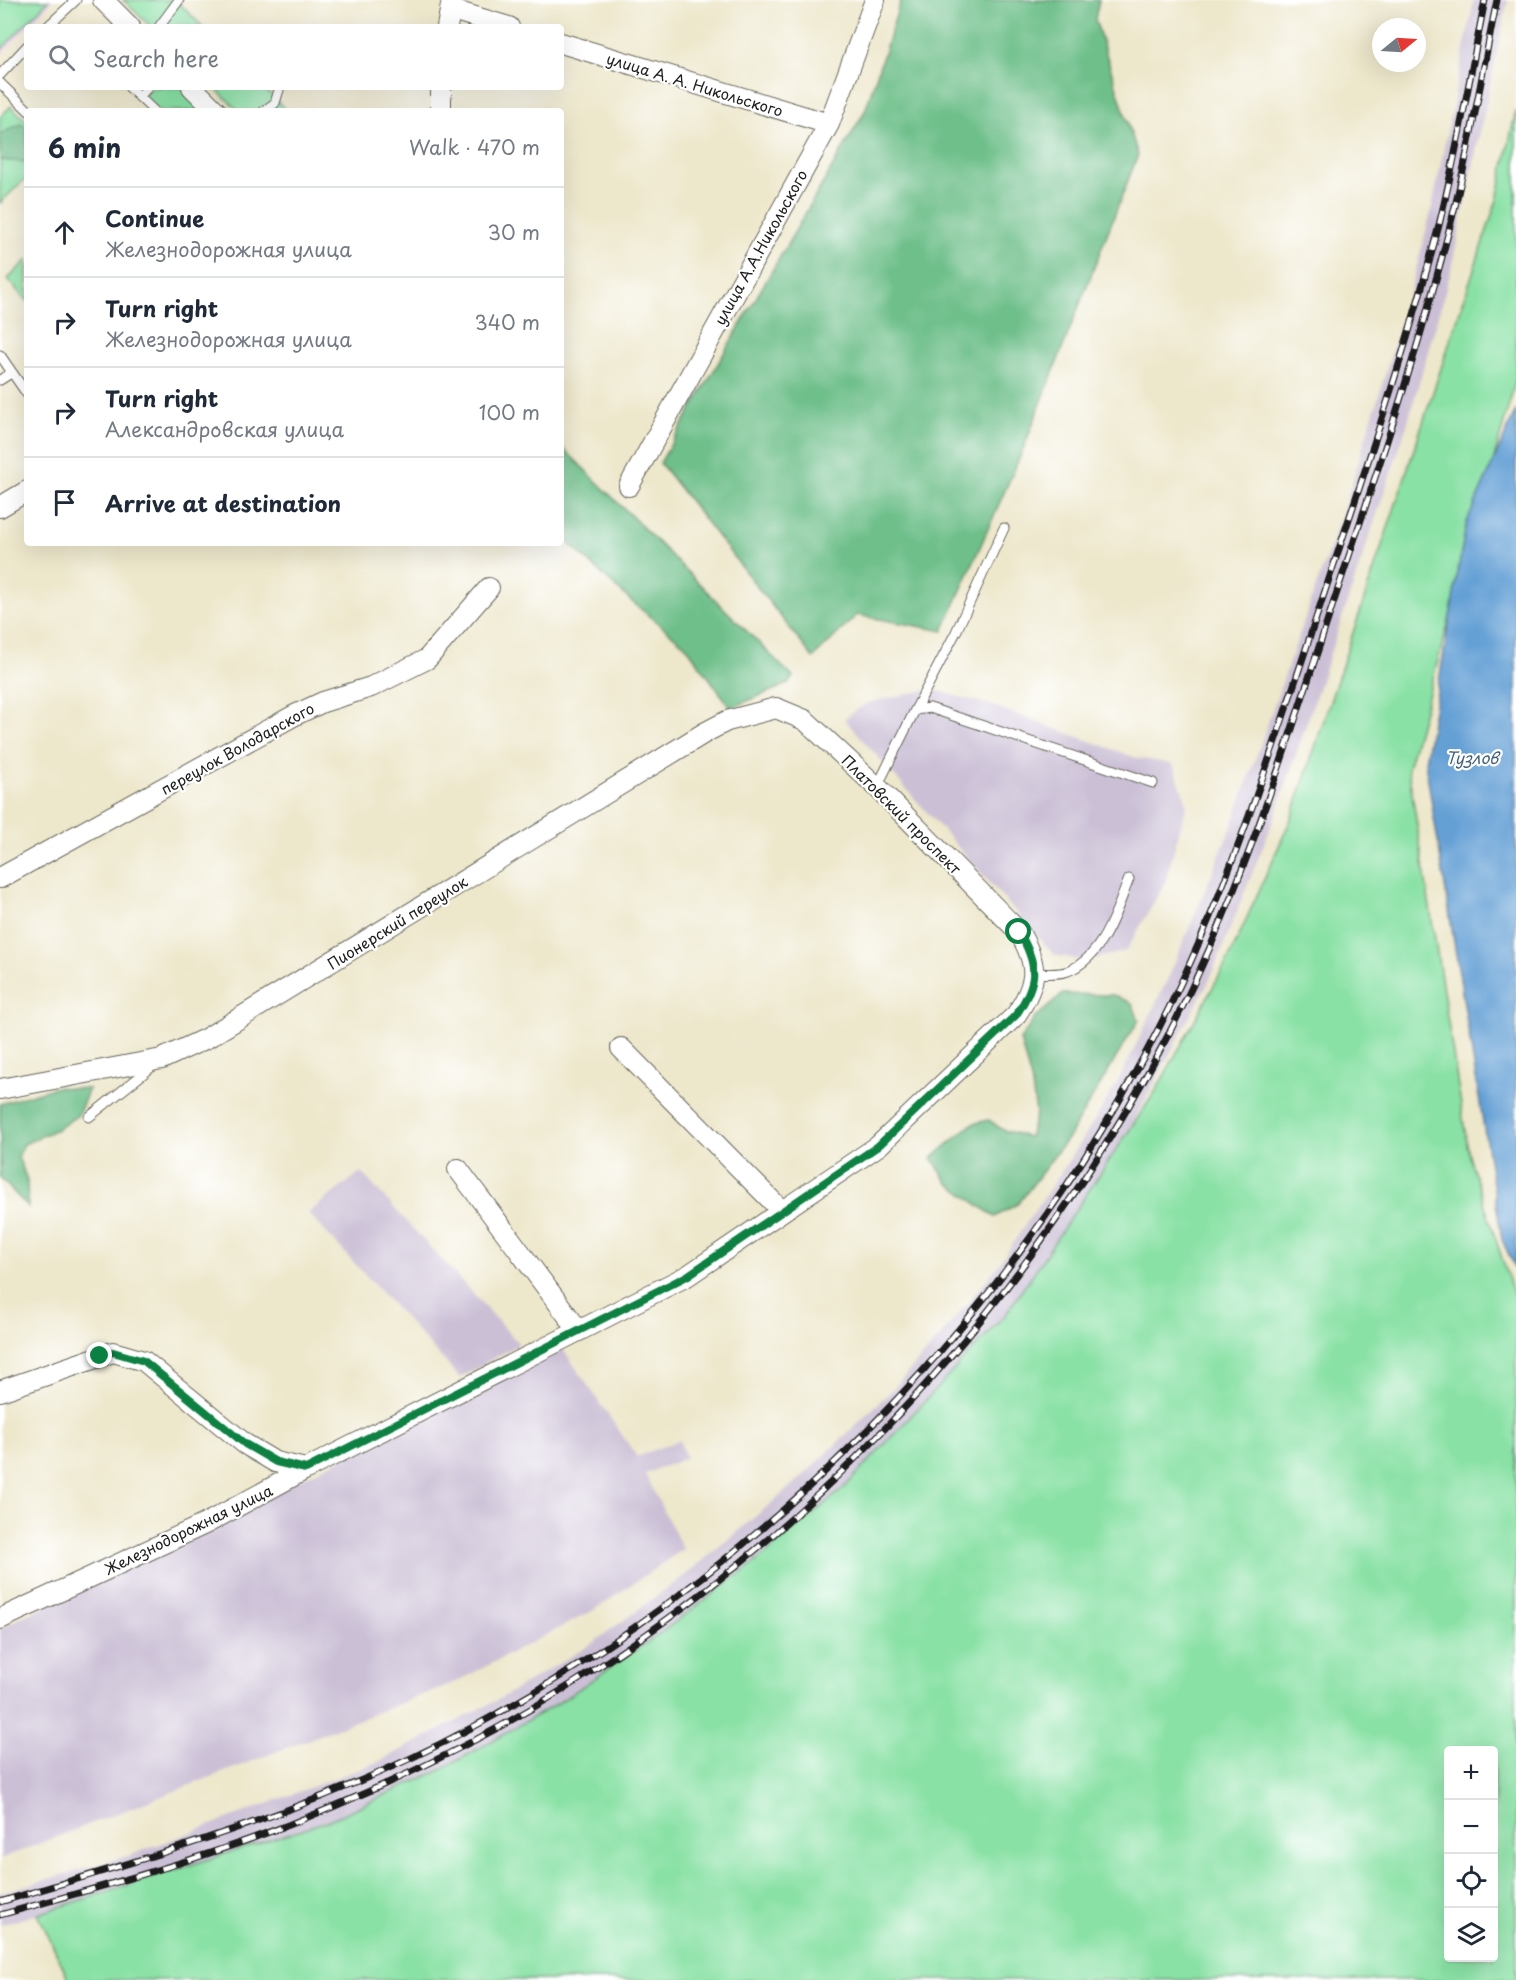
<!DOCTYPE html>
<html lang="en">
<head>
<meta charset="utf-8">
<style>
  :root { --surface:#fff; --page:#f2f2f3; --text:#1f2937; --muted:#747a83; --line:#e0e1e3 }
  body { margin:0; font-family:"Playpen Sans",sans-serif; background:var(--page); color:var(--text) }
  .controls { position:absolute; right:18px; bottom:18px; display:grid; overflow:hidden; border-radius:6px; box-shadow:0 6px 24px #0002 }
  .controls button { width:54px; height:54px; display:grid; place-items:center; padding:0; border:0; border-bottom:2px solid var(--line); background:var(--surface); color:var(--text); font:30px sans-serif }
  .compass { position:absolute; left:1372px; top:18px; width:54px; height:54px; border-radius:50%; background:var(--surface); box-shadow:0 6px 24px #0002; rotate:72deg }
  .stop { position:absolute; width:18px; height:18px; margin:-14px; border:4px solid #0b8043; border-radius:50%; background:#fff }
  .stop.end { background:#0b8043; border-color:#fff; box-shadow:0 2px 6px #0008 }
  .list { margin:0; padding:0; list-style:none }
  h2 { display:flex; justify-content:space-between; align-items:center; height:78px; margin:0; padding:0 24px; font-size:26px }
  h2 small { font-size:20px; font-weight:400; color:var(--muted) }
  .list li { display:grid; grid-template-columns:39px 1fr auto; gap:18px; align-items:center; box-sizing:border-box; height:90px; padding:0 24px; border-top:2px solid var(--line) }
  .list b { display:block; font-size:22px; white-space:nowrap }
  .list p { margin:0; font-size:20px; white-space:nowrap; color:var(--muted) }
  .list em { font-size:20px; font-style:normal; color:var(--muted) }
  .icon { flex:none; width:33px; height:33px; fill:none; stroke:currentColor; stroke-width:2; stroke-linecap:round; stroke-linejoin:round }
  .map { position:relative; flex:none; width:1516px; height:1980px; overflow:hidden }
  .search { position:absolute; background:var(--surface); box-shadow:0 6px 24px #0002; left:24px; top:24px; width:540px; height:66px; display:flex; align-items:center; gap:15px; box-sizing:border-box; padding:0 21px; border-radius:6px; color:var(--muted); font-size:22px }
  .panel { position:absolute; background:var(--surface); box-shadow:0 6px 24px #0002; left:24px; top:108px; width:540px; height:438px; border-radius:6px }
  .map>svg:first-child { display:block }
  .built { fill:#ecd1ea }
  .industrial { fill:#cbbfd5 }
  .green { fill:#89e1a5; stroke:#527e60; stroke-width:1.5; fill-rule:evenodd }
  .forest { fill:#6ebf8a; stroke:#456e53; stroke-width:1.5 }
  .water { fill:#65a0d5; stroke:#405e78; stroke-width:1.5 }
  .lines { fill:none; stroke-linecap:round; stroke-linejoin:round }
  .service-casing { stroke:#656359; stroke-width:11 }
  .minor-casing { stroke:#656359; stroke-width:22 }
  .service { stroke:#fff; stroke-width:9 }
  .minor { stroke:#fff; stroke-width:20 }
  .rail-casing { stroke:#1c1c1c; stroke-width:7 }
  .rail { stroke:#fff; stroke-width:4.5; stroke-dasharray:14; stroke-linecap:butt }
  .route { stroke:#0b8043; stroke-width:8 }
  .labels { text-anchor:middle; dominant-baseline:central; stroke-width:4.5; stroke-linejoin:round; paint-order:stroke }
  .street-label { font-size:15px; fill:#1c1c1c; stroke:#fff }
  .water-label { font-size:16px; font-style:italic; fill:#405e78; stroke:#fff }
</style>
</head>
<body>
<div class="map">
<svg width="1516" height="1980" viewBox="0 0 1516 1980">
  <rect width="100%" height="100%" fill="#fff"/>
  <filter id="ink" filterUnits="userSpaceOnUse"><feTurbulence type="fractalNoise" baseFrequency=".0167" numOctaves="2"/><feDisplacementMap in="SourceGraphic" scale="12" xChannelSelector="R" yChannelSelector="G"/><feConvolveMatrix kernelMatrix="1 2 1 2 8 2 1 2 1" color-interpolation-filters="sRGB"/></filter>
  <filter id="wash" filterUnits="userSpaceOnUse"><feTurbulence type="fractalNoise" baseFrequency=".008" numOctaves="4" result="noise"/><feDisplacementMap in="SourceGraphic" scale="24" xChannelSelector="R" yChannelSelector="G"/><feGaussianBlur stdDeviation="1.35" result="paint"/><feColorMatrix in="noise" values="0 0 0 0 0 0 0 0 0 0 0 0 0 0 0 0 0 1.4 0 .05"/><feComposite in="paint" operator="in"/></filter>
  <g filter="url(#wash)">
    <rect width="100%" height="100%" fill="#ede7cb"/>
    <path class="built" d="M 0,0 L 54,0 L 0,56 Z"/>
    <path class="industrial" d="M 1474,0 L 1508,0 L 1450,274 L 1406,428 L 1276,814 L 1209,981 L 1125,1137 L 1006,1314 L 844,1488 L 757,1561 L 658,1635 L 558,1703 L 443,1769 L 327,1821 L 111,1893 L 0,1925 L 0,1893 L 131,1855 L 378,1762 L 503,1697 L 590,1645 L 688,1573 L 801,1478 L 890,1392 L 937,1340 L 996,1268 L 1078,1147 L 1119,1080 L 1169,976 L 1231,828 L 1348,496 L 1407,303 L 1431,212 Z
      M 930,689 L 987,704 L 1137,758 L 1173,764 L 1187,804 L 1164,885 L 1126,951 L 1086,961 L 1054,955 L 844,719 L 867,703 Z
      M 361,1172 L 519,1344 L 460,1378 L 308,1213 Z
      M 563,1349 L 637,1457 L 679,1440 L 686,1458 L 645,1474 L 683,1549 L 596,1609 L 458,1681 L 0,1859 L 0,1628 Z"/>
    <path class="green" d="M 0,0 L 49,0 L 0,51 Z
      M 123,0 L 176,0 L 203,27 L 151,27 Z
      M 152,87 L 188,87 L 213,111 L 157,111 L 142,97 Z
      M 214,87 L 263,87 L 287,111 L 239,111 Z
      M 11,106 L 27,121 L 27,177 L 0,203 L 0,117 Z
      M 1516,110 L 1516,379 L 1408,768 L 1469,1156 L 1516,1302 L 1516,1980 L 69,1980 L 38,1914 L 327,1821 L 443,1769 L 558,1703 L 658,1635 L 757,1561 L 844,1488 L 1006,1314 L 1155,1092 L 1229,958 L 1291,819 L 1497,200 ZM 1448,1750 L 1494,1750 L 1494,1958 L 1448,1958 Z
      M 27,260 L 27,302 L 8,279 Z"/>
    <path class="forest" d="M 901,0 L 1099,0 L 1095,19 L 1138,155 L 1022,452 L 943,631 L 857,615 L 813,658 L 660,463 L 865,111 Z
      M 21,124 L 27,127 L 27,162 L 0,160 L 0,134 Z
      M 561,446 L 793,677 L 788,684 L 731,708 L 686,646 L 631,601 L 561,536 Z
      M 1063,994 L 1113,995 L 1132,1003 L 1139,1020 L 1069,1136 L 1019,1203 L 995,1217 L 948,1183 L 932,1158 L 972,1124 L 989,1120 L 1003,1130 L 1029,1137 L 1036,1113 L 1031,1080 L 1020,1040 L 1035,1018 Z
      M 56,1087 L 89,1089 L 78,1115 L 59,1128 L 24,1144 L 18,1157 L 27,1180 L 28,1207 L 0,1178 L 0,1104 Z"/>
    <path class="water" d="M 1516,410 L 1516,1270 L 1502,1240 L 1425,762 L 1466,524 Z"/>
  </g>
  <g filter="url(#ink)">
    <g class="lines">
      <defs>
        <path id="service" d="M 47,27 L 76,0
          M 159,27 L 179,0
          M 0,75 L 27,46
          M 0,83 L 29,111
          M 129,87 L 154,111
          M 139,97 L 148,87
          M 264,111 L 275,103 L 279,90
          M 0,355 L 27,394
          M 0,380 L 11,373
          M 915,710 L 956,632 L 1004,528
          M 877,787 L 915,710 L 930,708 L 1153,783
          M 1035,973 C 1044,973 1059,975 1068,971 C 1103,957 1116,911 1129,879
          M 89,1117 L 153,1066"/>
        <path id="minor" d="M 103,0 L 130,27
          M 452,10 L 509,27
          M 447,27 L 452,0
          M 561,43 L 829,124
          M 192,87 L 216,111
          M 441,111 L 441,87
          M 629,486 L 829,124 L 875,0
          M 0,507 L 27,491
          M 0,878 L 295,715 L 323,702 L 371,687 L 427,659 L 489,588
          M 621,1048 L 782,1211
          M 0,1089 L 162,1059 L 207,1038 L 706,732 L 727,721 L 776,708 L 805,720 L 877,787 L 1019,932 C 1039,966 1038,982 1016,1015 L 878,1146 L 687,1276 L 306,1469 L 205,1524 L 0,1619
          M 458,1169 L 579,1331
          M 0,1391 L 113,1352 L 144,1361 L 245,1444 L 275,1462 L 306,1469"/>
      </defs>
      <use href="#service" class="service-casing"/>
      <use href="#minor" class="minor-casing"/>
      <use href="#service" class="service"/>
      <use href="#minor" class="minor"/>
      <defs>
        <path id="rail" d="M 0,1902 C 162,1854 324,1807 473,1727 C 757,1574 998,1332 1149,1047 C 1224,906 1272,751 1322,600 C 1363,477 1405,354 1438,229 C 1457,153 1470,76 1485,0
          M 0,1915 C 71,1895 143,1876 213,1852 C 303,1822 393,1783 477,1739 C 764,1586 1004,1340 1158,1054 C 1235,913 1283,757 1333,604 C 1374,480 1417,357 1449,230 C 1469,155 1481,77 1497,0"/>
      </defs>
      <use href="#rail" class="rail-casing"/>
      <use href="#rail" class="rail"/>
    </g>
  </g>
  <g class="lines" filter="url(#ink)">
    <path class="route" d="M 100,1356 L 113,1352 L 144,1361 L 245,1444 L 276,1462 L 306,1469 L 687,1276 L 878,1146 L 1016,1015 C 1038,982 1039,966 1019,932"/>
  </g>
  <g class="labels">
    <g class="street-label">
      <text transform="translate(695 84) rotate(17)">улица А. А. Никольского</text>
      <text transform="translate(760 247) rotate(-61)">улица А.А.Никольского</text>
      <text transform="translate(237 748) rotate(-29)">переулок Володарского</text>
      <text transform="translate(902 814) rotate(45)">Платовский проспект</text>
      <text transform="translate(397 922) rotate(-32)">Пионерский переулок</text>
      <text transform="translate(188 1529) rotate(-26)">Железнодорожная улица</text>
    </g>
    <g class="water-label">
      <text x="1472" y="757">Тузлов</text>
    </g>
  </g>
</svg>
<div class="controls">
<button>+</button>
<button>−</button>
<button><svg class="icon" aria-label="locate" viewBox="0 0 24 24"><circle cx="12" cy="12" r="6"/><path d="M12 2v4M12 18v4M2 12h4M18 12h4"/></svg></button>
<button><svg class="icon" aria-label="layers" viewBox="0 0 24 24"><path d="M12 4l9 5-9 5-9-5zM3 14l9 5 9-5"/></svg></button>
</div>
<svg class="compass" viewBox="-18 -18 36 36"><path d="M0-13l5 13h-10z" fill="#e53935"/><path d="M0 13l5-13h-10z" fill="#747a83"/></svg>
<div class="stop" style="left:1019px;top:932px"></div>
<div class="stop end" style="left:100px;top:1356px"></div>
<div class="search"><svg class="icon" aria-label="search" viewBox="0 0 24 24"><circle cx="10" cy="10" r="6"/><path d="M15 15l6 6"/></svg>Search here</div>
<section class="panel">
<h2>6 min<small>Walk · 470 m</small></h2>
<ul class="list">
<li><svg class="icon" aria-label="ahead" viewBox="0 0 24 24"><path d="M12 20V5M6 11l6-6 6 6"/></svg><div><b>Continue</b><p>Железнодорожная улица</p></div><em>30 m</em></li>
<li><svg class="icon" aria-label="right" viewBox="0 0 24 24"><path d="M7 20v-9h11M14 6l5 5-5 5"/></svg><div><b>Turn right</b><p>Железнодорожная улица</p></div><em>340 m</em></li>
<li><svg class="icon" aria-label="right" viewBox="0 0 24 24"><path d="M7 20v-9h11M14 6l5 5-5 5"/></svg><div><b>Turn right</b><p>Александровская улица</p></div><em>100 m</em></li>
<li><svg class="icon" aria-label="arrive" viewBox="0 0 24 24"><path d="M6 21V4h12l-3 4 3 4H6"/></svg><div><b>Arrive at destination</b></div></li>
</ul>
</section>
</div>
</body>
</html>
